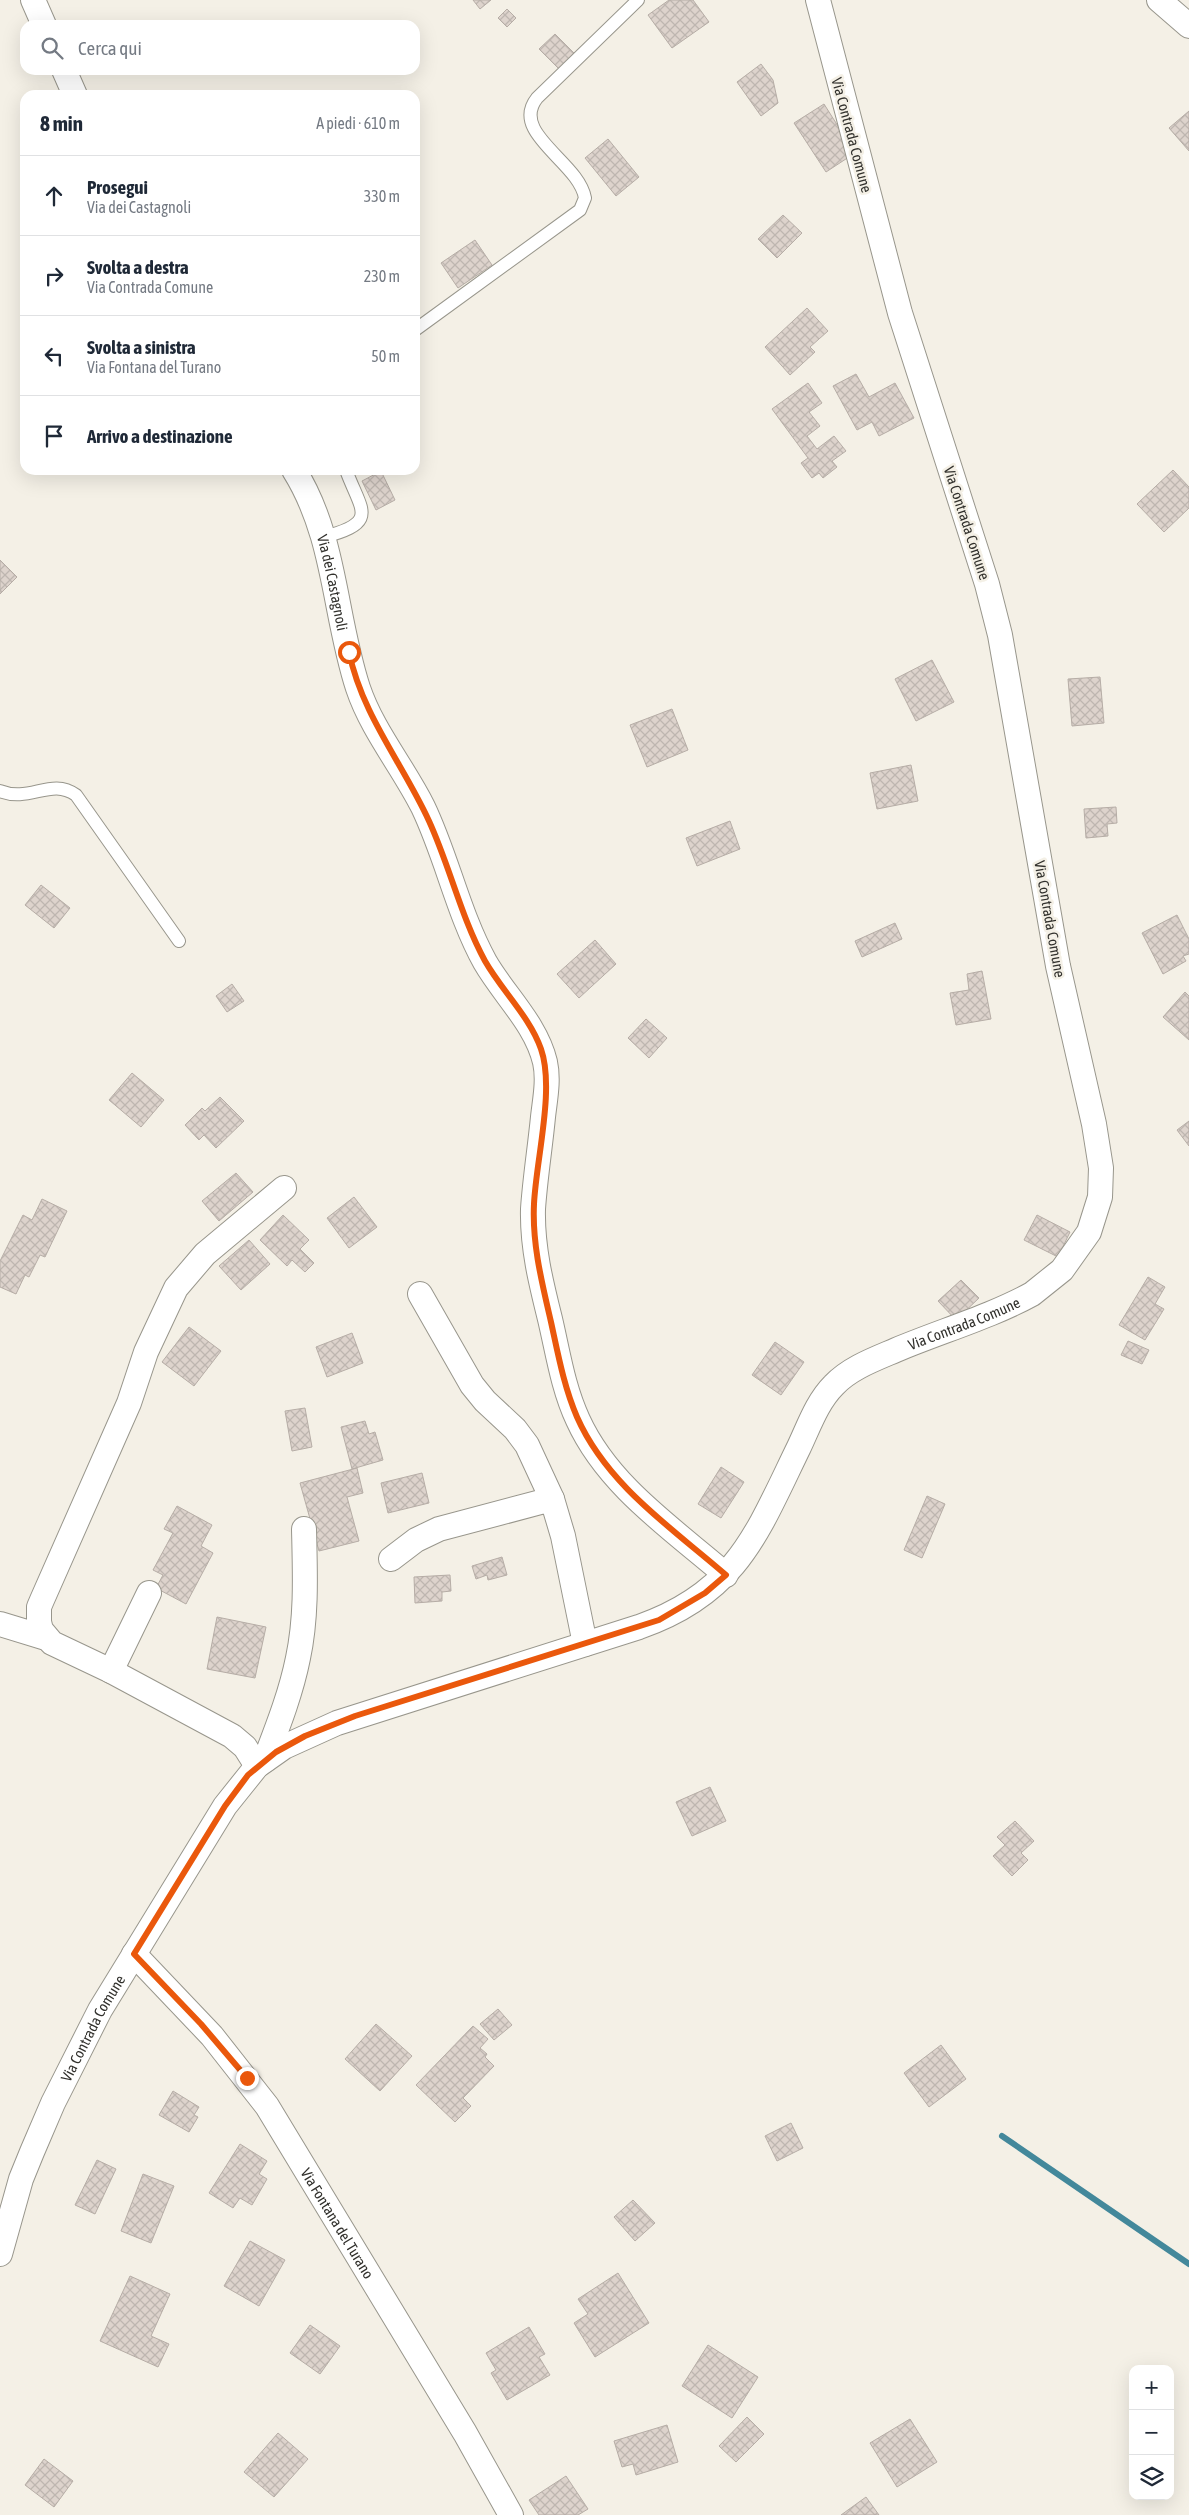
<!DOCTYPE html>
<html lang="it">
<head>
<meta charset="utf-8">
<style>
  :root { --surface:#fff; --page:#f6f6f7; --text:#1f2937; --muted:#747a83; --line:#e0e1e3 }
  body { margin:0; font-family:"Asap Condensed",sans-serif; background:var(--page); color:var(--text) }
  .controls { position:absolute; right:15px; bottom:15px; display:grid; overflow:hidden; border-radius:10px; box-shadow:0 5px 20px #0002 }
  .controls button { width:45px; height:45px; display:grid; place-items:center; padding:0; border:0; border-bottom:1px solid var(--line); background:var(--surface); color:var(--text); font:25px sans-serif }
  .stop { position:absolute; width:15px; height:15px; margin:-11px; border:4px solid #ea580c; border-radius:50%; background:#fff }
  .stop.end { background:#ea580c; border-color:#fff; box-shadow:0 1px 5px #0008 }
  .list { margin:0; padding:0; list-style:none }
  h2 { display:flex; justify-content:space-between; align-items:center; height:65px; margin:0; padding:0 20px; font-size:21px }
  h2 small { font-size:16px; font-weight:400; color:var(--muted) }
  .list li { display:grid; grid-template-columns:32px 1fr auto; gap:15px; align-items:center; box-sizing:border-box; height:80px; padding:0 20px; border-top:1px solid var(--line) }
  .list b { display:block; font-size:19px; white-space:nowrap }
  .list p { margin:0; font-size:16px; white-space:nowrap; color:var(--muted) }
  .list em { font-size:16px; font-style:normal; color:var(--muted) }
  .icon { flex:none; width:28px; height:28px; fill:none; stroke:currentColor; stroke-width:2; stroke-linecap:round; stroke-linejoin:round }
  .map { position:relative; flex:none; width:1189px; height:2515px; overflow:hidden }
  .search { position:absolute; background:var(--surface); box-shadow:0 5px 20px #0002; left:20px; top:20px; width:400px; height:55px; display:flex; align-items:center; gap:12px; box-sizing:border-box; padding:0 18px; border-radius:15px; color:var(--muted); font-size:19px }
  .panel { position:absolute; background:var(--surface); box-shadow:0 5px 20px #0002; left:20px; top:90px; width:400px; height:385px; border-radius:15px }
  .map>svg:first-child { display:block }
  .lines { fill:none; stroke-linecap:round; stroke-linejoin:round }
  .stream { stroke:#43889b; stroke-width:6 }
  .building { fill:url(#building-cross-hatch); stroke:#b6ada6 }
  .service-casing { stroke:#98968c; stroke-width:14 }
  .minor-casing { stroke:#98968c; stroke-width:26 }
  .service { stroke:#fff; stroke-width:12 }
  .minor { stroke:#fff; stroke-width:24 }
  .route { stroke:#ea580c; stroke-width:6 }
  .labels { text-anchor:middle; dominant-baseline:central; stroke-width:5; stroke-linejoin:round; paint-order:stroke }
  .street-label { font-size:15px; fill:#32312d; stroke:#f4f0e6 }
</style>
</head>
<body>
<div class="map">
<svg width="1189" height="2515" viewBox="0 0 1189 2515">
  <defs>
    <pattern id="building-cross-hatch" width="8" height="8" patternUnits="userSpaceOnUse" patternTransform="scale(1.25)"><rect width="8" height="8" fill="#ddd3cc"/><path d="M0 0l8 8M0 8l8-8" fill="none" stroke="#beb6b0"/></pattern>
  </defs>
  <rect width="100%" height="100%" fill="#f4f0e6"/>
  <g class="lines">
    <path class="stream" d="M 1002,2136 L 1189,2264"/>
  </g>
  <path class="building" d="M 473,0 L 491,0 L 480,9 Z
    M 669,0 L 693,0 L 709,22 L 672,48 L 648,15 Z
    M 507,9 L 516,18 L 507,27 L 498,18 Z
    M 555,34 L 575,54 L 559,69 L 539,49 Z
    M 761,64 L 773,80 L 778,103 L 761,116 L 737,82 Z
    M 824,104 L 855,153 L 826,172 L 794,123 Z
    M 1189,111 L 1189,151 L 1169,128 Z
    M 608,139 L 639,177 L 616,196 L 585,158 Z
    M 783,215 L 802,233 L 777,258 L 758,239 Z
    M 475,240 L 492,265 L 458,288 L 441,263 Z
    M 807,308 L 828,331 L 810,347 L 815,352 L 790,375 L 765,347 Z
    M 856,374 L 869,397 L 895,383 L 914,418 L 879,436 L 872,422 L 857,430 L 833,386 Z
    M 808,383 L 822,403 L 809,412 L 820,426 L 807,436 L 817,449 L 834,436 L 846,451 L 832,461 L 837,467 L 823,478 L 819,473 L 812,478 L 801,463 L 808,458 L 772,409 Z
    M 1173,470 L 1189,487 L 1189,508 L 1164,532 L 1137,504 Z
    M 381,471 L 395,500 L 376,510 L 362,481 Z
    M 0,560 L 17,577 L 0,594 Z
    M 932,660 L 954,702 L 916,721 L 895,679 Z
    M 1100,677 L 1104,723 L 1072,726 L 1068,679 Z
    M 672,709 L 688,750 L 647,767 L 630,725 Z
    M 911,765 L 918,801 L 877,809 L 870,773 Z
    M 1116,807 L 1117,823 L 1107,824 L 1108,836 L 1086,838 L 1084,809 Z
    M 730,821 L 740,849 L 697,866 L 686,838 Z
    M 41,885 L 70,908 L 54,928 L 25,905 Z
    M 1177,915 L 1189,939 L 1189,954 L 1183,956 L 1186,961 L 1163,974 L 1142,933 Z
    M 895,923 L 902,939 L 862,957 L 855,941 Z
    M 595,940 L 616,964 L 579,998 L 557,974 Z
    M 982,971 L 991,1019 L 956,1025 L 950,993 L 969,990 L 967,974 Z
    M 232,984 L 244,1001 L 227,1012 L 216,996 Z
    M 1185,992 L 1189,996 L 1189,1040 L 1163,1017 Z
    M 646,1019 L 667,1038 L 649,1058 L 628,1038 Z
    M 132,1073 L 164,1100 L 141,1127 L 109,1100 Z
    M 220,1097 L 244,1121 L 216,1148 L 204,1135 L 199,1140 L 185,1125 L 202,1108 L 205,1111 Z
    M 1189,1121 L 1189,1146 L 1177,1130 Z
    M 236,1173 L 253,1192 L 219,1221 L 202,1201 Z
    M 354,1197 L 377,1227 L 349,1248 L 327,1218 Z
    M 42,1199 L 67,1211 L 45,1257 L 40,1255 L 29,1277 L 25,1275 L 16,1294 L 0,1287 L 0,1261 L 23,1215 L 32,1220 Z
    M 283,1215 L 309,1240 L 300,1249 L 314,1263 L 305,1272 L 292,1260 L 287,1266 L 260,1240 Z
    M 1037,1215 L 1070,1232 L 1058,1257 L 1024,1240 Z
    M 249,1240 L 270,1264 L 241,1290 L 219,1266 Z
    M 1148,1277 L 1165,1287 L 1155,1304 L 1164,1309 L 1145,1340 L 1119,1325 Z
    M 961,1280 L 979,1298 L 956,1320 L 938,1301 Z
    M 189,1327 L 221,1351 L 194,1386 L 162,1362 Z
    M 352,1333 L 363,1363 L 327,1377 L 316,1347 Z
    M 1128,1341 L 1149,1350 L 1142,1364 L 1121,1355 Z
    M 775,1342 L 804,1362 L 781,1395 L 752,1375 Z
    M 305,1408 L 312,1447 L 292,1451 L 285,1411 Z
    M 365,1421 L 369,1434 L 375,1432 L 383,1460 L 352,1469 L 341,1427 Z
    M 721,1467 L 744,1482 L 721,1518 L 698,1504 Z
    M 357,1468 L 363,1493 L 347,1497 L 359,1541 L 319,1551 L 300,1483 Z
    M 422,1473 L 429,1503 L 388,1513 L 381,1483 Z
    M 927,1496 L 945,1504 L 922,1558 L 904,1550 Z
    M 177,1506 L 212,1525 L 201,1546 L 213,1553 L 186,1604 L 156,1588 L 163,1575 L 153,1570 L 173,1533 L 164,1529 Z
    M 502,1557 L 507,1575 L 488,1580 L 487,1575 L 476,1579 L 472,1566 Z
    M 450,1575 L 451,1591 L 442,1592 L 442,1601 L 415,1603 L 414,1577 Z
    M 217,1617 L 266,1627 L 255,1678 L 207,1669 Z
    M 710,1787 L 726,1821 L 692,1836 L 676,1802 Z
    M 1015,1821 L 1034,1841 L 1021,1853 L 1028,1860 L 1012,1876 L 993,1856 L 1005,1845 L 997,1837 Z
    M 498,2009 L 512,2025 L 494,2040 L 480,2024 Z
    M 376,2024 L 412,2056 L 380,2091 L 345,2059 Z
    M 473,2026 L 488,2039 L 480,2048 L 487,2054 L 485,2057 L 494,2066 L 463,2098 L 471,2106 L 455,2122 L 416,2085 Z
    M 941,2045 L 966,2079 L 929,2107 L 904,2073 Z
    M 173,2091 L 199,2107 L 194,2115 L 198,2117 L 189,2132 L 159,2115 Z
    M 791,2123 L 803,2148 L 777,2161 L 765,2136 Z
    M 240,2144 L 267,2161 L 259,2174 L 267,2179 L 252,2205 L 240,2198 L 233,2208 L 209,2193 Z
    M 97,2160 L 116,2169 L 95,2214 L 75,2205 Z
    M 143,2174 L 174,2186 L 151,2243 L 121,2231 Z
    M 633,2200 L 655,2223 L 635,2241 L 614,2217 Z
    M 250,2241 L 285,2260 L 259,2306 L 224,2286 Z
    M 618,2273 L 649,2323 L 595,2357 L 574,2323 L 588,2314 L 578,2299 Z
    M 130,2276 L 170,2294 L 151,2336 L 169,2344 L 158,2367 L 100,2341 Z
    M 310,2325 L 340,2346 L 320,2374 L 290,2353 Z
    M 529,2327 L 545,2354 L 539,2357 L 550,2375 L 507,2400 L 491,2373 L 496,2370 L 486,2353 Z
    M 708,2345 L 758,2377 L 732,2418 L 682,2386 Z
    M 747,2417 L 764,2434 L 736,2462 L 719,2446 Z
    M 910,2419 L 937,2462 L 897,2487 L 870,2443 Z
    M 667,2425 L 678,2462 L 636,2475 L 633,2464 L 622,2467 L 614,2441 Z
    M 278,2433 L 308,2459 L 274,2497 L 244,2472 Z
    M 44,2459 L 73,2481 L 54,2507 L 25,2485 Z
    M 566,2476 L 588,2509 L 578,2515 L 539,2515 L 529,2500 Z
    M 866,2497 L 879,2515 L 841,2515 Z"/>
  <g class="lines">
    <defs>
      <path id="service" d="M 415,330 L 580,210 L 585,198 C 579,162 509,133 537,98 L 638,0
        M 324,537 C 380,522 361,511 346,470
        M 0,791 C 30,803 51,777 76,795 L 179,941"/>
      <g id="minor">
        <path d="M 33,0 L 44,25"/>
        <path d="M 1159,0 L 1189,26"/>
        <path d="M 64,70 L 75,95"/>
        <path id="s1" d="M 294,470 C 336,537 334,615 358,688 C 372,730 403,767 423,807 C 447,857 458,913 485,962 C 504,995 536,1024 545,1062 C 549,1080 545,1099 543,1117 C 540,1148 535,1179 533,1209 C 532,1247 541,1283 550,1319 C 558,1353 563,1388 578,1420 C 608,1486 673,1529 726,1575"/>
        <path d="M 420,1294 L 472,1385 L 485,1401 L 515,1429 L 527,1445 L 552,1499"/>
        <path d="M 391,1559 L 416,1540 L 439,1529 L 552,1499 L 563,1536 L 585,1644"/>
        <path d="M 0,1624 L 46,1638"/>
        <path d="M 111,1671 L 149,1593"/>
        <path d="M 265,1760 C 278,1726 291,1693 298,1658 C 307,1616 305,1572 304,1529"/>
        <path d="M 257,1766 L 245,1747 L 232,1736 L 111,1671 L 52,1643 L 41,1630 L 39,1622 L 39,1607 L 42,1600 L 129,1403 L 146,1352 L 176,1288 L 205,1254 L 284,1188"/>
        <path id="s2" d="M 134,1954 L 212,2036 L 267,2106 L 465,2433 L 511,2515"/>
        <path id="s3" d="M 0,2254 L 21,2179 L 32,2152 L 53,2103 L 100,2010 L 225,1806 L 257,1766 L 284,1747 L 337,1723 L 639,1627 C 737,1593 757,1533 799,1447 C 809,1426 817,1402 834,1385 C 850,1368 875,1359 896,1350 C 941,1331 990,1317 1032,1294 L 1062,1270 L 1089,1232 L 1100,1197 L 1101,1168 L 1094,1124 L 1058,966 L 1000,635 L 987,584 L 900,313 L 818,0"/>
      </g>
    </defs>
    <use href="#service" class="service-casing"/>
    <use href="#minor" class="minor-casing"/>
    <use href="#service" class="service"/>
    <use href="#minor" class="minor"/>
  </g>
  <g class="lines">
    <path class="route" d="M 247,2078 L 201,2024 L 134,1954 L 225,1806 L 248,1775 L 276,1752 L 305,1736 L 355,1716 L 659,1620 L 705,1593 L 726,1575 C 672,1528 607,1485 577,1417 C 564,1387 558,1354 551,1322 C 542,1283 532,1244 534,1204 C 536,1160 555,1089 541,1049 C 530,1017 502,991 485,961 C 461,917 450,867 429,821 C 403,764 362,715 349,652"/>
  </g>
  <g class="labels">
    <g class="street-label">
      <text transform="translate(852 135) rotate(75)">Via Contrada Comune</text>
      <text transform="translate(967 523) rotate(72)">Via Contrada Comune</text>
      <text stroke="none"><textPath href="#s1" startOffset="120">Via dei Castagnoli</textPath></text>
      <text transform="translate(1050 919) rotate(80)">Via Contrada Comune</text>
      <text stroke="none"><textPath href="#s3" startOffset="1429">Via Contrada Comune</textPath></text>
      <text stroke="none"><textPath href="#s3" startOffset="245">Via Contrada Comune</textPath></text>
      <text stroke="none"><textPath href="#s2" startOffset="339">Via Fontana del Turano</textPath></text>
    </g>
  </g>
</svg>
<div class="controls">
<button>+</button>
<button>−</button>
<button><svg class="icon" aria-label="layers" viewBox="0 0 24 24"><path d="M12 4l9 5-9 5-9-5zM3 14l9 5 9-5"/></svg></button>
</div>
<div class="stop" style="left:349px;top:652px"></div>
<div class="stop end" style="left:247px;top:2078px"></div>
<div class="search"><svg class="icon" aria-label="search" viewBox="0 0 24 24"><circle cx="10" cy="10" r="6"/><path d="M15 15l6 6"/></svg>Cerca qui</div>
<section class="panel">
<h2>8 min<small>A piedi · 610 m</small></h2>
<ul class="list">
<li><svg class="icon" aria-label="ahead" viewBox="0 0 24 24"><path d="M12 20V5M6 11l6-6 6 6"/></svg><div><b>Prosegui</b><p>Via dei Castagnoli</p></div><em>330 m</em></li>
<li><svg class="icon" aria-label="right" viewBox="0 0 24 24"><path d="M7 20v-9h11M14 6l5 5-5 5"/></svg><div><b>Svolta a destra</b><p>Via Contrada Comune</p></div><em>230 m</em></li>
<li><svg class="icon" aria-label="left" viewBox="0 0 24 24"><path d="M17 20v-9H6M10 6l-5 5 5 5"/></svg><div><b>Svolta a sinistra</b><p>Via Fontana del Turano</p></div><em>50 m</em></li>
<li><svg class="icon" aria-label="arrive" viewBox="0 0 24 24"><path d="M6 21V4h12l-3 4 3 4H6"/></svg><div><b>Arrivo a destinazione</b></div></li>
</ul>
</section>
</div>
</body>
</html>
